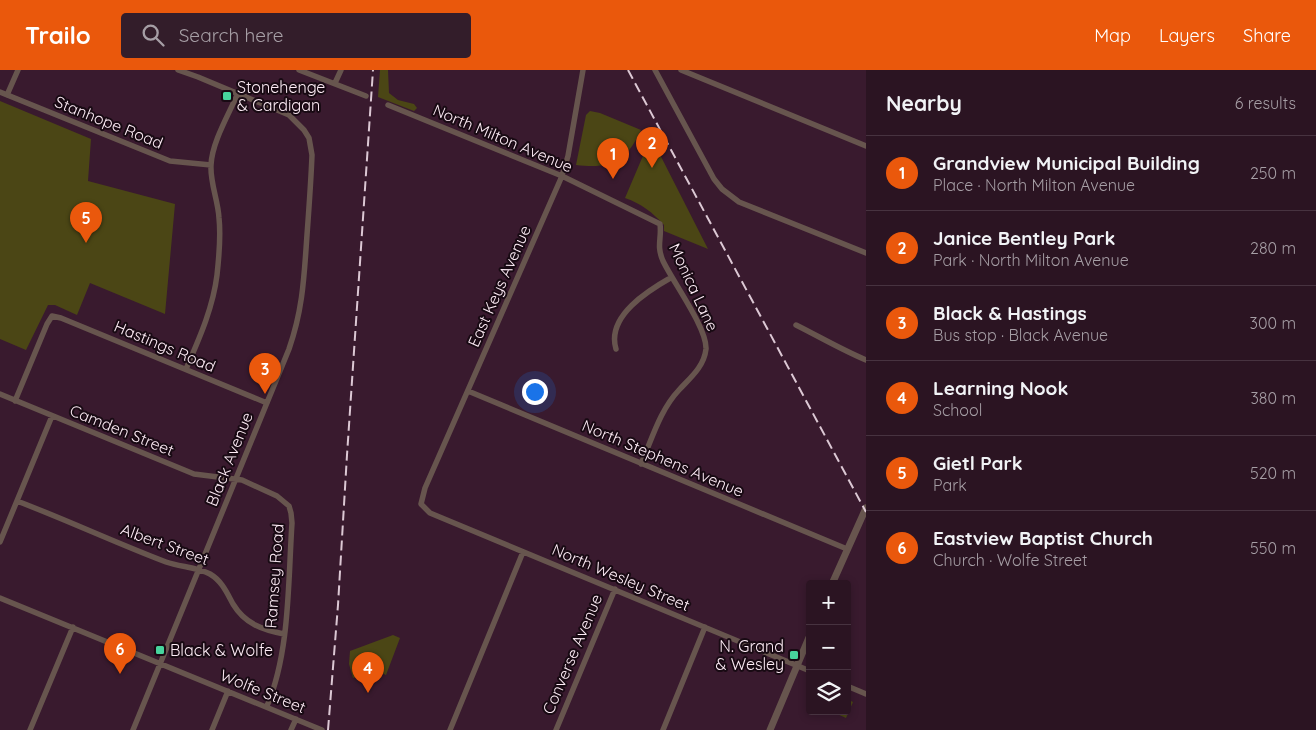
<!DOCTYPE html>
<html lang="en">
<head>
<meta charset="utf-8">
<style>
  :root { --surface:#2b1422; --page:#331d2a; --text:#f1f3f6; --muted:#a69ea5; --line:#473340; --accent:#ea580c }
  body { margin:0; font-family:Quicksand,sans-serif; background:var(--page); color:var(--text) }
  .controls { position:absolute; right:15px; bottom:15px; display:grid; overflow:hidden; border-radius:5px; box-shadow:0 2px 8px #0003 }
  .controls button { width:45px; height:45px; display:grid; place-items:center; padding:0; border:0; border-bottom:1px solid var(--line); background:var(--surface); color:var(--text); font:25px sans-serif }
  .you { position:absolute; left:534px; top:321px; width:18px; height:18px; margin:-12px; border:4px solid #fff; border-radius:50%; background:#1a73e8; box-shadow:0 0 0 8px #1a73e833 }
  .badge { display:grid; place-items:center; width:32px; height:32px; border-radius:50%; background:var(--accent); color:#fff; font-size:16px; font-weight:700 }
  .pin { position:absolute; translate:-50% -41px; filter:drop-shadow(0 1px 2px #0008) }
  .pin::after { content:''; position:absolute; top:26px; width:18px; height:15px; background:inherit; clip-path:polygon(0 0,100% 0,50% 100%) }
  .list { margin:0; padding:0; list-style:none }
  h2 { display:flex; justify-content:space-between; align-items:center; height:65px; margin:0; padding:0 20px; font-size:21px }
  h2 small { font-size:16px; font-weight:400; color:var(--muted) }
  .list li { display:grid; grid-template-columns:32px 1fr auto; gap:15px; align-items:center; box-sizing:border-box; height:75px; padding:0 20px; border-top:1px solid var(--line) }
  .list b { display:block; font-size:19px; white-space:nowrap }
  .list p { margin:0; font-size:16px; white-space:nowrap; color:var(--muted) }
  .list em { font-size:16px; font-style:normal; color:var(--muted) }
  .icon { flex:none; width:28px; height:28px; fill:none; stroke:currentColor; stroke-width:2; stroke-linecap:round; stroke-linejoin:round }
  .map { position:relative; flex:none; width:866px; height:660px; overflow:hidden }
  header { display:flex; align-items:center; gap:30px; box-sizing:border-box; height:70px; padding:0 25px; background:var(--accent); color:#fff }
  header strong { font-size:24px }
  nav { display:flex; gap:28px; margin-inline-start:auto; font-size:18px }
  .search { width:350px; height:45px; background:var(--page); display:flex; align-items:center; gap:12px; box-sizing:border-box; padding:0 18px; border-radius:5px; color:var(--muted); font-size:19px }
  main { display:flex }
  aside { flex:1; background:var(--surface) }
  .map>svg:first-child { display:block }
  .green { fill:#4b4615 }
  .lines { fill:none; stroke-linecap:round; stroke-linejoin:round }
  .minor { stroke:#67554e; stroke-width:5.5 }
  .tertiary { stroke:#67554e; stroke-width:7 }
  .rail { stroke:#dcc8d4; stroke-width:2; stroke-dasharray:10 5; stroke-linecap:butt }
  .poi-dot { fill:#47d49d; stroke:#180a13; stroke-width:2 }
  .labels { text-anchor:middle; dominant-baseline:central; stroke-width:4; stroke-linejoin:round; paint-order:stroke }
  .poi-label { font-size:16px; fill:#feecf6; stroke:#180a13; text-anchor:start }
  .street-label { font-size:16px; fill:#feecf6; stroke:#180a13 }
</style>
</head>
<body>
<header>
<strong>Trailo</strong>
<div class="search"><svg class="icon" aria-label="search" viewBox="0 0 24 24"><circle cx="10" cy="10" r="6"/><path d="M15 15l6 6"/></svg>Search here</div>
<nav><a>Map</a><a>Layers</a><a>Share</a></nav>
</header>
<main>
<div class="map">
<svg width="866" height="660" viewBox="0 0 866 660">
  <rect width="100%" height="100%" fill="#391a2e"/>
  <path class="green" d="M 380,0 L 388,0 L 389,23 L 398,30 L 414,34 L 417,38 L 414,41 L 378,27 Z
    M 0,31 L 91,69 L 88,111 L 175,134 L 165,244 L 90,213 L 77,245 L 55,235 L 48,235 L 26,280 L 0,269 Z
    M 590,41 L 600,43 L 641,60 C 626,92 611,99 576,95 L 586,45 Z
    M 651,67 L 708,179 L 664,161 L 664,155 C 652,142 642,134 625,128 Z
    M 393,565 L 400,568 L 386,605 L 375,600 L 353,608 L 349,594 L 350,581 Z
    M 847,629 L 853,632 L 846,648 L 835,643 L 836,641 L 847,641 Z"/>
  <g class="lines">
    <path class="minor" d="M 299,0 L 366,26
      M 583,0 L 568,86 L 562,106 L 425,418 L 421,434 L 430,443 L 810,601
      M 655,0 L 714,109 L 722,119 L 739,132 L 866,183
      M 681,0 L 866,76
      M 335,13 L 341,0
      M 0,22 L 170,91 L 211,95
      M 7,25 L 18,0
      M 388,35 L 562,106 L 660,154 C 662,169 656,175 663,191 C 673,212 707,258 706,279 C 704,297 690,308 679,320 C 660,340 652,369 641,394
      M 796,255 C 820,267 842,280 866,290
      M 616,279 C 606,246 649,220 672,207
      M 186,299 C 199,269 213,238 217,205 C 219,187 221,166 219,148 C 218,130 210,113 211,95 C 212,72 229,44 238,23
      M 468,321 L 847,479
      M 0,324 L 194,404 L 242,410 L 277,426 L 289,436 L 291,443 L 292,453 C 288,512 290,582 267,636
      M 15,331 L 47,254 L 52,246 L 61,248 L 267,333
      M 17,431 C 67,450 116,473 166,492 C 180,497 197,497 210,504 C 222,511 227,523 233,534 C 245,554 263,560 284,564
      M 0,472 L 52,346
      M 0,528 L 322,660
      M 847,616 L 866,624
      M 30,660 L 73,557
      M 133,660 L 289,279 C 303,239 304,207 307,165 C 309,138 311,111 312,85 L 309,68 L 304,60 L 289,45 L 198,7 L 178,0
      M 212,660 L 228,621
      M 291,660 L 296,649
      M 450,660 L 523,482
      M 556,660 L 615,519
      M 663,660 L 705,557"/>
    <path class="tertiary" d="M 832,514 L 866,438
      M 770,660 L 810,565"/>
    <path class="rail" d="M 628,0 L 866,442
      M 328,660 L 338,535 L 347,385 L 373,0"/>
  </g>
  <g class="poi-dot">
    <rect x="222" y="21" width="10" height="10" rx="2.5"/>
    <rect x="155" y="575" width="10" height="10" rx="2.5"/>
    <rect x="789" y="580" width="10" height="10" rx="2.5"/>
  </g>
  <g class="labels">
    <g class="poi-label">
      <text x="237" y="17">Stonehenge<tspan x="237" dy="18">&amp; Cardigan</tspan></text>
      <text x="784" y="576" text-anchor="end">N. Grand<tspan x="784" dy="18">&amp; Wesley</tspan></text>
      <text x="170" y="580">Black &amp; Wolfe</text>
    </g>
    <g class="street-label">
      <text transform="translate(109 52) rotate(22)">Stanhope Road</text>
      <text transform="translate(503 68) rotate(23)">North Milton Avenue</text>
      <text transform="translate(499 216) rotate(-66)">East Keys Avenue</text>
      <text transform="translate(694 217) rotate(65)">Monica Lane</text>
      <text transform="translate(165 276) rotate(23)">Hastings Road</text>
      <text transform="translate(122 360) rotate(22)">Camden Street</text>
      <text transform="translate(663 388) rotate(23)">North Stephens Avenue</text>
      <text transform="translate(229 389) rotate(-68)">Black Avenue</text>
      <text transform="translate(165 474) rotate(20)">Albert Street</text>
      <text transform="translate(274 506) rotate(-86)">Ramsey Road</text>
      <text transform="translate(621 507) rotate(23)">North Wesley Street</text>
      <text transform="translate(572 584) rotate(-67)">Converse Avenue</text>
      <text transform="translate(263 621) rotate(22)">Wolfe Street</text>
    </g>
  </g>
</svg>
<div class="controls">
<button>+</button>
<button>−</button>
<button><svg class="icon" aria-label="layers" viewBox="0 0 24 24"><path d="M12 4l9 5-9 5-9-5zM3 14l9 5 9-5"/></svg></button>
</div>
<div class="you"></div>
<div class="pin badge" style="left:613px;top:109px">1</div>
<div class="pin badge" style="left:652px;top:98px">2</div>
<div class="pin badge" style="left:265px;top:324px">3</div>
<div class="pin badge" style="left:368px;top:623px">4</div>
<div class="pin badge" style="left:86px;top:173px">5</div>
<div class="pin badge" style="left:120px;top:604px">6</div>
</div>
<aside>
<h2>Nearby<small>6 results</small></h2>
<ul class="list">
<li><span class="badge">1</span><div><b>Grandview Municipal Building</b><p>Place · North Milton Avenue</p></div><em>250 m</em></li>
<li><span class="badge">2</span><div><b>Janice Bentley Park</b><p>Park · North Milton Avenue</p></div><em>280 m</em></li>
<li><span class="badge">3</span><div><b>Black &amp; Hastings</b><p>Bus stop · Black Avenue</p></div><em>300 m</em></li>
<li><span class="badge">4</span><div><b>Learning Nook</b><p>School</p></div><em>380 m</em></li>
<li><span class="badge">5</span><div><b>Gietl Park</b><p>Park</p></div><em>520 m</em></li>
<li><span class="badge">6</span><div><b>Eastview Baptist Church</b><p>Church · Wolfe Street</p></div><em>550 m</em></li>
</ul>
</aside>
</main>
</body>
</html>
